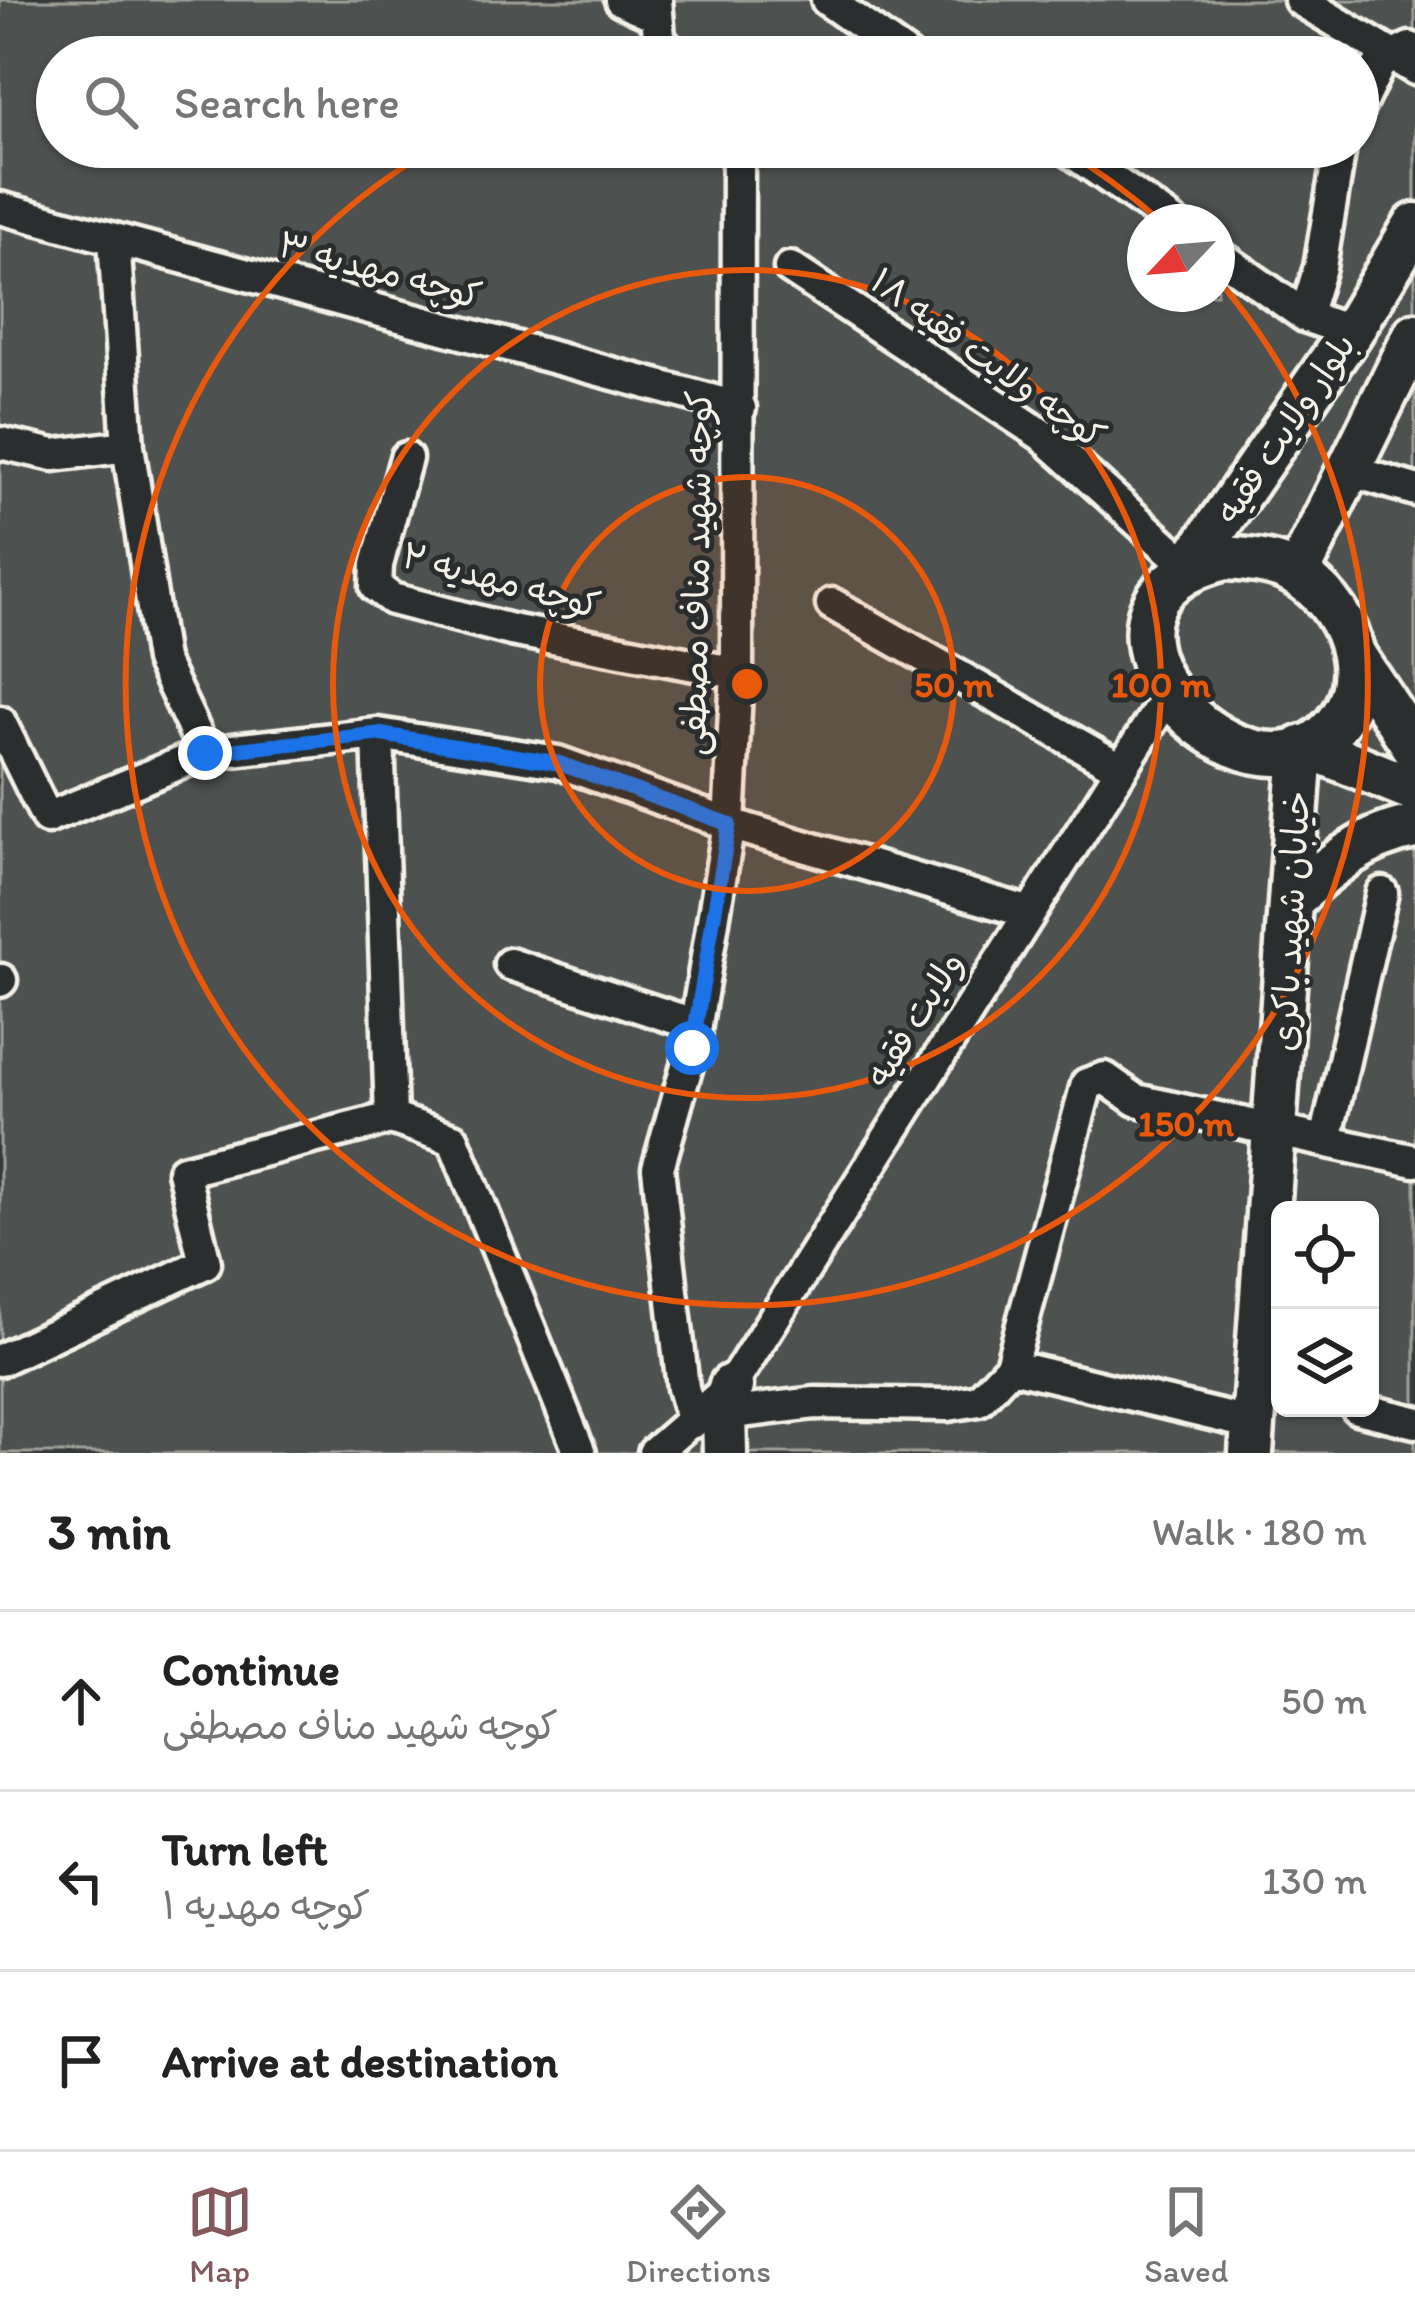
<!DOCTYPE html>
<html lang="en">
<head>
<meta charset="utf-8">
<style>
  :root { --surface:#fff; --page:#f6f6f6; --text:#222; --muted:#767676; --line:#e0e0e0; --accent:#85585c }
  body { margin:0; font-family:Itim,"Playpen Sans Arabic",sans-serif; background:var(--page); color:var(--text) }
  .controls { position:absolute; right:36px; bottom:36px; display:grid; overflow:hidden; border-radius:18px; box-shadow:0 3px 9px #0004 }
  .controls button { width:108px; height:108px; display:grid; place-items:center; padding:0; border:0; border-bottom:3px solid var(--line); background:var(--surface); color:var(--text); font:60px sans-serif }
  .compass { position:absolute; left:1127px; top:204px; width:108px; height:108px; border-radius:50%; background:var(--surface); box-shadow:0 3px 9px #0004; rotate:244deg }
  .stop { position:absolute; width:36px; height:36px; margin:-27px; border:9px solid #1a73e8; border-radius:50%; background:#fff }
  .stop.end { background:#1a73e8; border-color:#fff; box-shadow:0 3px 12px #0008 }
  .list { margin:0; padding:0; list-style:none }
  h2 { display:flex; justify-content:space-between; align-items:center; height:156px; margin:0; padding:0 48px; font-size:51px }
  h2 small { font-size:39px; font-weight:400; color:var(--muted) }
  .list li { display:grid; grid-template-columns:78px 1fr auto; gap:36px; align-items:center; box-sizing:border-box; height:180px; padding:0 48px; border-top:3px solid var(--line) }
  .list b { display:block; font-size:45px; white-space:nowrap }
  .list p { margin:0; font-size:39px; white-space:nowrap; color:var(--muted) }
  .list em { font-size:39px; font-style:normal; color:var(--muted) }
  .icon { flex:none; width:66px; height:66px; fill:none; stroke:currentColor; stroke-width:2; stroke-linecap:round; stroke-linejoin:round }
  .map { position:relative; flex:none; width:1415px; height:1453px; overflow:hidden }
  .search { position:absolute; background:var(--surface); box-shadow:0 3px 9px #0004; left:36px; right:36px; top:36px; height:132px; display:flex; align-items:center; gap:30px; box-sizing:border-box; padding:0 42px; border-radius:66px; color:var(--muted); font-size:45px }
  .sheet { height:696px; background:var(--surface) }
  nav { display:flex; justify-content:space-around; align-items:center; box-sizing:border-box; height:168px; border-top:3px solid var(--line); background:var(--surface); font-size:33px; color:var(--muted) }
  nav a { display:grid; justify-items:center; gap:6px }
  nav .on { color:var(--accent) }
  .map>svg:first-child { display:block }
  .green { fill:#4e514f; stroke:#a1a19c; stroke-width:3; fill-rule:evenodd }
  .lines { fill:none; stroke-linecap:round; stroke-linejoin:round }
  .street-casing { stroke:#f4f1e8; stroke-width:39 }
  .secondary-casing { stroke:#f4f1e8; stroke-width:51 }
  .street { stroke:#2a2d2e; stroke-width:30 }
  .secondary { stroke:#2a2d2e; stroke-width:42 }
  .route { stroke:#1a73e8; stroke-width:15 }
  .ring { fill:none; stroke:#e8590c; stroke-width:6 }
  .labels { text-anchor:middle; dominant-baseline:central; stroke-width:10; stroke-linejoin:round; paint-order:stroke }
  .street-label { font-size:36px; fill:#f4f1e8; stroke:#2a2d2e }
  .centre { fill:#e8590c; stroke:#2a2d2e; stroke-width:6 }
  .ring-label { font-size:36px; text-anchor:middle; font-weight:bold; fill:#e8590c; stroke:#2a2d2e; stroke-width:10; stroke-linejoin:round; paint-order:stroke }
</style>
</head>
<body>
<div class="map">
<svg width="1415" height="1453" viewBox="0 0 1415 1453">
  <rect width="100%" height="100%" fill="#363939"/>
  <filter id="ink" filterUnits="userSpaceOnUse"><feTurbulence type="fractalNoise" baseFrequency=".00833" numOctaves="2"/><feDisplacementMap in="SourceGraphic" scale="24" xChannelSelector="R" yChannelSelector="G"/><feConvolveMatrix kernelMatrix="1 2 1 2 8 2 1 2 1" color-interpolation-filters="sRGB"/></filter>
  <g filter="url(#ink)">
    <path class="green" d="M 0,0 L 1415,0 L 1415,1453 L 0,1453 ZM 57,57 L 1358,57 L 1358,147 L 57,147 ZM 1145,222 L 1217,222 L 1217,294 L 1145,294 ZM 1280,1210 L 1370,1210 L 1370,1408 L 1280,1408 Z"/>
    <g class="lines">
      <defs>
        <path id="street" d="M 621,0 L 657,16
          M 656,0 L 659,38 L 674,57
          M 827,0 L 908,57
          M 1300,0 L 1415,69
          M 1358,108 L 1380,63 L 1410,48
          M 1065,147 L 1172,222
          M 0,208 L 740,408
          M 114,239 L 128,446 L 161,660 L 205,753
          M 1217,254 L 1305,316 L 1351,332
          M 790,268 L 1042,435 L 1189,567
          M 1305,316 L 1320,267 L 1340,147
          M 0,443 L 54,455 L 128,446
          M 406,458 L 377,565 L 376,587 L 392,599 L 511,630 L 737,673
          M 1348,470 L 1415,490
          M 832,604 L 1120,768
          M 0,722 L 47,818 L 205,753 L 378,734 L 558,762 L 729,824 L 1027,912
          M 378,734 L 391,1118 L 453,1139 L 580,1453
          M 510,964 L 696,1025
          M 0,981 L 1,980
          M 1326,1140 L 1382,893
          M 0,1360 L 205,1263 L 183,1171 L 391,1118
          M 1011,1366 L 1253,1424
          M 1357,1408 L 1415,1422
          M 724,1414 L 815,1403 L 948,1405 L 979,1400 L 1011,1366 L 1087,1084 L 1105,1078 L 1136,1100 L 1415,1161
          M 693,1422 L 683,1388 L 658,1168 L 692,1048 L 729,824 L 737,673 L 738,147
          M 654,1453 L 731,1386 L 1168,695"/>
        <path id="secondary" d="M 1225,558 C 1250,560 1274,561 1296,574 C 1347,604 1375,675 1336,724 C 1247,835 1033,605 1225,558 Z
          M 1189,567 L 1351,332 L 1415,225
          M 1297,575 L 1415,335
          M 1355,657 L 1415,748
          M 1307,746 L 1415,790
          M 1291,900 C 1328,868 1365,835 1415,827
          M 725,1453 L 724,1414 L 731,1386
          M 1251,1453 L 1301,748"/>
      </defs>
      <use href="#street" class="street-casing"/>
      <use href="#secondary" class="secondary-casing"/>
      <use href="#street" class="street"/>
      <use href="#secondary" class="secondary"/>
    </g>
  </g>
  <g class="lines" filter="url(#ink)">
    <path class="route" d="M 205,753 L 378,734 L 558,763 L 729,824 L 692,1048"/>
  </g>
  <circle cx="747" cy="684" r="207" fill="#e8590c" fill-opacity=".12"/>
  <g class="ring">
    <circle cx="747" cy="684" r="207"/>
    <circle cx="747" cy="684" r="414"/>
    <path d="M1062 149A621 621 0 0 1 1158 219M1219 281A621 621 0 1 1 432 149"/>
  </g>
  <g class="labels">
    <g class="street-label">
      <text transform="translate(380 270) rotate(15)">کوچه مهدیه ۳</text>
      <text transform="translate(988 358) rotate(36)">کوچه ولایت فقیه ۱۸</text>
      <text transform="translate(1285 428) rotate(-56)">بلوار ولایت فقیه</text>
      <text transform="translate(696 573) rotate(-89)">کوچه شهید مناف مصطفی</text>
      <text transform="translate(501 580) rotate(15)">کوچه مهدیه ۲</text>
      <text transform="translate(1290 921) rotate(-87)">خیابان شهید باکری</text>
      <text transform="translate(914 1019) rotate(-58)">ولایت فقیه</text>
    </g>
  </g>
  <circle cx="747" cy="684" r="18" class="centre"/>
  <g class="ring-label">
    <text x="954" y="697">50 m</text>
    <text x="1161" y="697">100 m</text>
    <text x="1186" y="1136">150 m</text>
  </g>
</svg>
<div class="controls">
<button><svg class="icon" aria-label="locate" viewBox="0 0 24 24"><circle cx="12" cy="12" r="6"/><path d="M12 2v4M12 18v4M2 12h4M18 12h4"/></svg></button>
<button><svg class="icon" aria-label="layers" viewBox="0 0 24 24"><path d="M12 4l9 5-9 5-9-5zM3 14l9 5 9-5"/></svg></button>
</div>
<svg class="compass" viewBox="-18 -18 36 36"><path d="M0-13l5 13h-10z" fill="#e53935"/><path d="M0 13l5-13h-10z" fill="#767676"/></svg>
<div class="stop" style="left:692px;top:1048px"></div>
<div class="stop end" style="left:205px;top:753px"></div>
<div class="search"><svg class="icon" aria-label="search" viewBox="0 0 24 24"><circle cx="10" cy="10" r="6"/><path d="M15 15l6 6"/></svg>Search here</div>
</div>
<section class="sheet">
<h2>3 min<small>Walk · 180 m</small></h2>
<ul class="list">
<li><svg class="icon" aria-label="ahead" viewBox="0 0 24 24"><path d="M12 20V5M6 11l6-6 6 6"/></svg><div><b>Continue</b><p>کوچه شهید مناف مصطفی</p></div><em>50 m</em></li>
<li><svg class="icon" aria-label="left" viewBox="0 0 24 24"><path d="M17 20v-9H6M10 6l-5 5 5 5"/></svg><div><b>Turn left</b><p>کوچه مهدیه ۱</p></div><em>130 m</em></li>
<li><svg class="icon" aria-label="arrive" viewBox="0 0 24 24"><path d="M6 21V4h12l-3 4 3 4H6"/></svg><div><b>Arrive at destination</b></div></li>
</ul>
</section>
<nav>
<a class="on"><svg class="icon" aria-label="map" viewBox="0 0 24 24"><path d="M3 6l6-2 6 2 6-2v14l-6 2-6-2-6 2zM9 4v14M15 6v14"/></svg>Map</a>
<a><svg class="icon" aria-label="directions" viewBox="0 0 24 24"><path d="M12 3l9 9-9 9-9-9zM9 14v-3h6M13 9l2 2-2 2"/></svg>Directions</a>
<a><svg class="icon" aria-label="saved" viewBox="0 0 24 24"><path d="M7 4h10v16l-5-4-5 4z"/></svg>Saved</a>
</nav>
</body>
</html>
